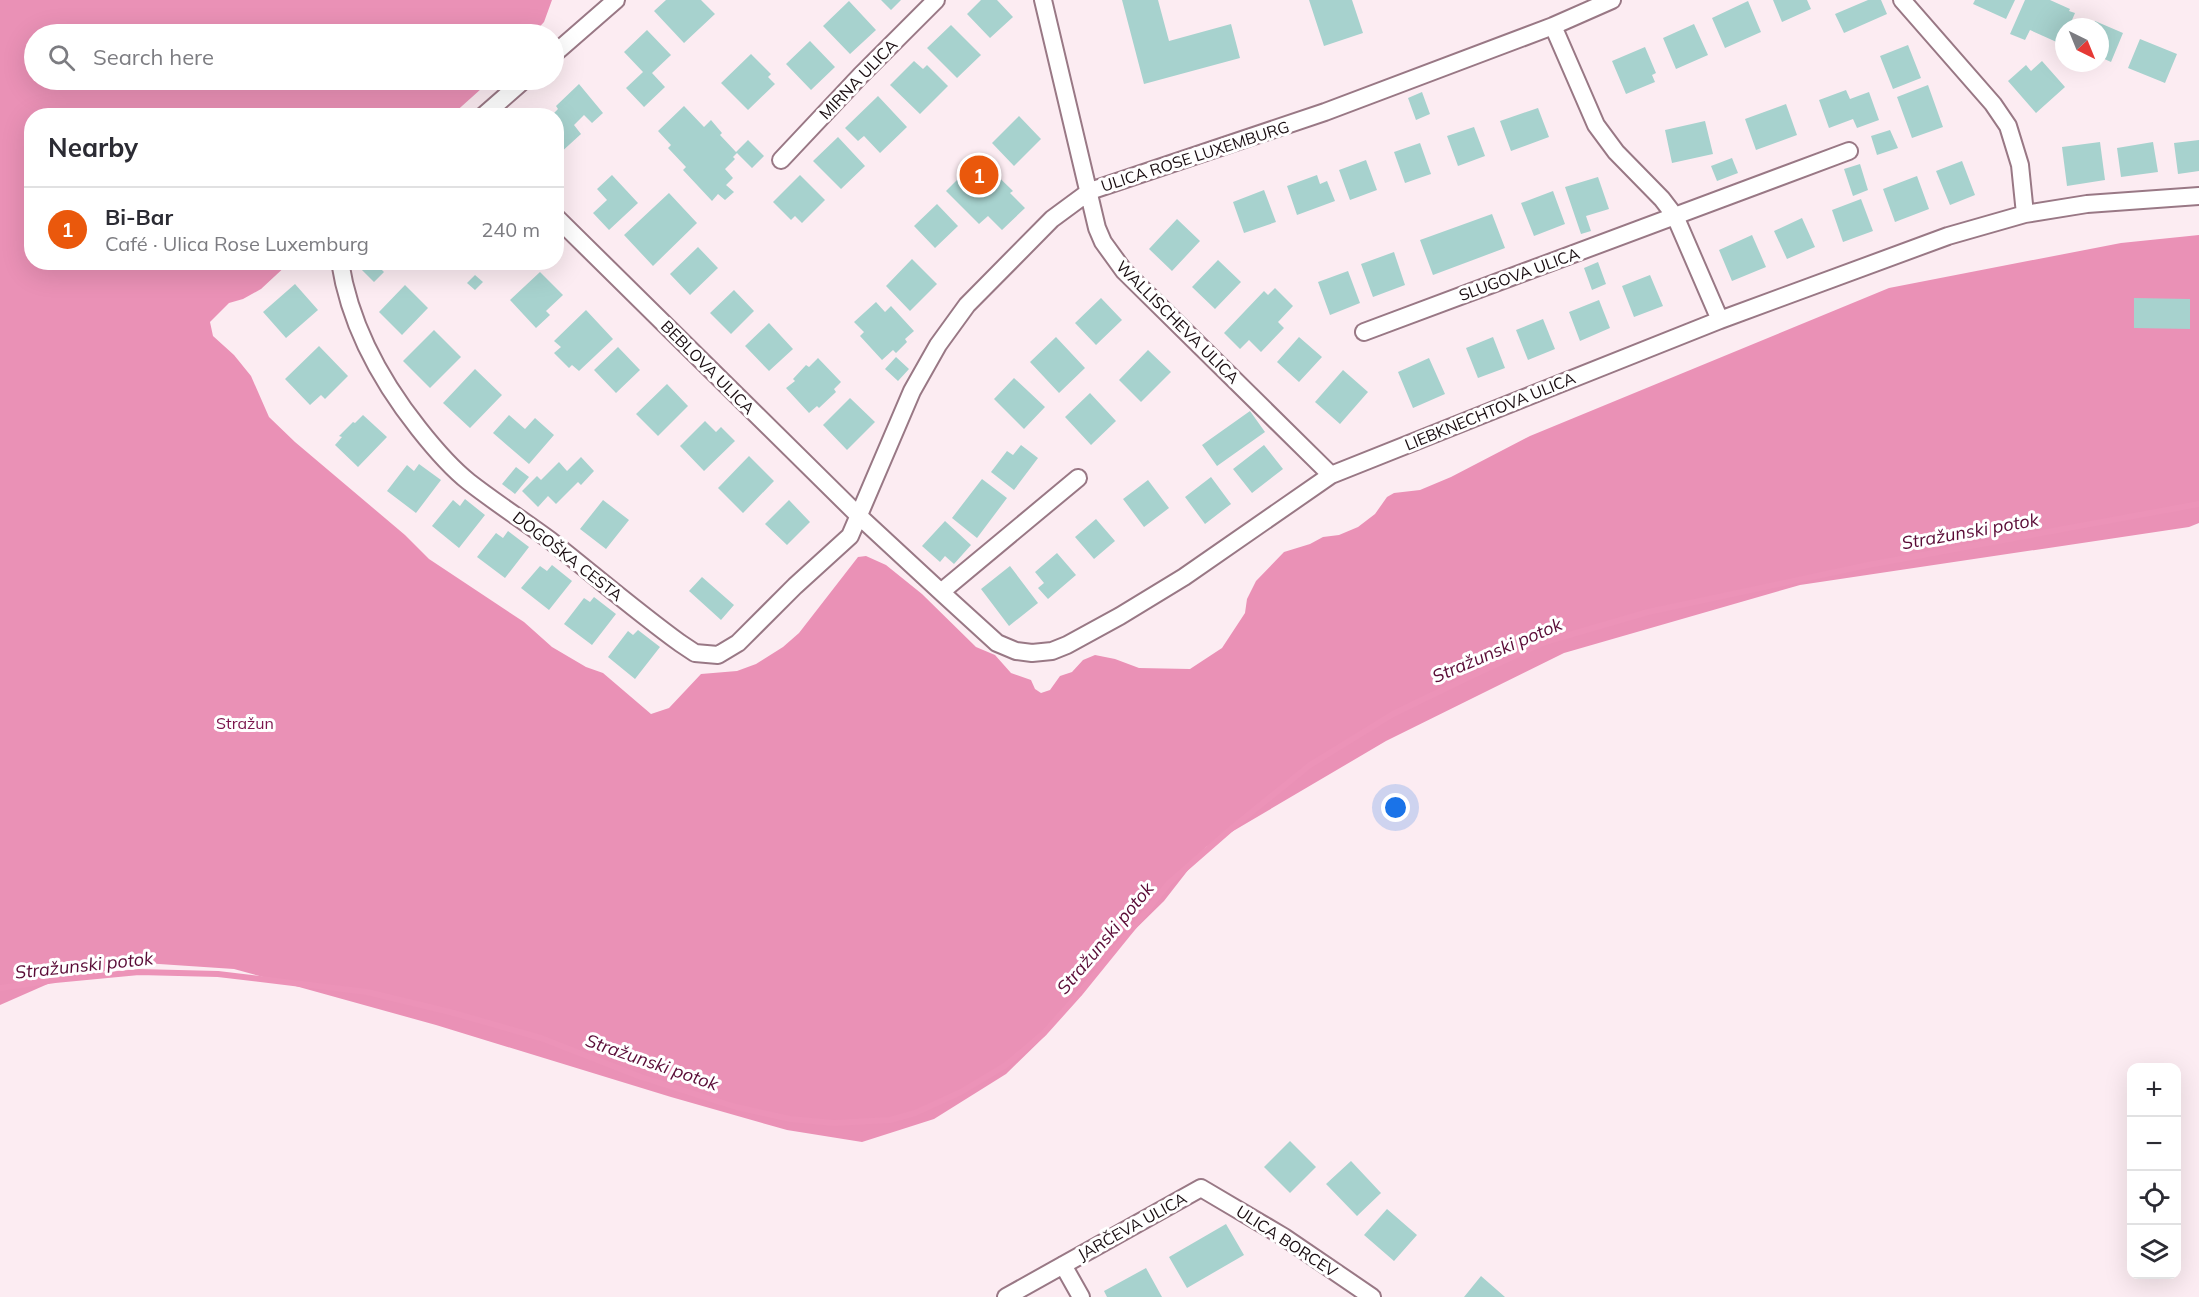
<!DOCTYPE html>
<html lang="en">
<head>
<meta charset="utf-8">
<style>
  :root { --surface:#fff; --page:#f2f2f3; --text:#2b2b33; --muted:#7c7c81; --line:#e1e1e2; --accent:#ea580c }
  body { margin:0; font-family:Mulish,sans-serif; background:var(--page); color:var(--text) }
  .controls { position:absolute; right:18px; bottom:18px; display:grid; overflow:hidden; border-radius:12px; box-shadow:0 6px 24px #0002 }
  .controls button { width:54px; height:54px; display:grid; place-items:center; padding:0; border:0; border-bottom:2px solid var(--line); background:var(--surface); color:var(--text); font:30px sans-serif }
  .compass { position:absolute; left:2055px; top:18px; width:54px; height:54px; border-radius:50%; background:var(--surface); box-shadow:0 6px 24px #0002; rotate:137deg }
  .you { position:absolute; left:1396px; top:808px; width:21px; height:21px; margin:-15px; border:4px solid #fff; border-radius:50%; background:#1a73e8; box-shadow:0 0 0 9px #1a73e833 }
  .badge { display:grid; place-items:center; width:39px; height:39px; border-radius:50%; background:var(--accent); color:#fff; font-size:20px; font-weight:700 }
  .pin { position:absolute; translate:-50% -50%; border:3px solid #fff; box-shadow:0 2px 6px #0006 }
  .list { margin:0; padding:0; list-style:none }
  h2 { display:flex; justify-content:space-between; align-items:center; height:78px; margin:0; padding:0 24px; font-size:26px }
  h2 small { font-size:20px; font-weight:400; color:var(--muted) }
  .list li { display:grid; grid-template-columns:39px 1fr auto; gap:18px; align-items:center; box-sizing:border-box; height:84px; padding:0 24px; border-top:2px solid var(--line) }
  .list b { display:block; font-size:22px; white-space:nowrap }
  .list p { margin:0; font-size:20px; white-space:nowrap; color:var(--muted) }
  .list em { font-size:20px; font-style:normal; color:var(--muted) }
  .icon { flex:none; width:33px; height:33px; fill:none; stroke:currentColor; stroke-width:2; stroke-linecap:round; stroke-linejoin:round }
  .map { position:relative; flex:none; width:2199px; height:1297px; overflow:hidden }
  .search { position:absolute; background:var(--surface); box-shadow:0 6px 24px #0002; left:24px; top:24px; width:540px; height:66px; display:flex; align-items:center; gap:15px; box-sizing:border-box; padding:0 21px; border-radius:33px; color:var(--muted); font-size:22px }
  .panel { position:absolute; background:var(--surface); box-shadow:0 6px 24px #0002; left:24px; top:108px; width:540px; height:162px; border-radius:24px }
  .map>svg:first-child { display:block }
  .forest { fill:#ea91b6 }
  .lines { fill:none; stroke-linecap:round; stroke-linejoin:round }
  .stream { stroke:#ec93b8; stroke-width:6 }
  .building { fill:#a7d2ce }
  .minor-casing { stroke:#997885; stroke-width:20 }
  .minor { stroke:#fff; stroke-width:16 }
  .labels { text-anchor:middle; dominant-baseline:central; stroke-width:6; stroke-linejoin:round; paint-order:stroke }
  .street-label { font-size:16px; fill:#180c10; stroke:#fff }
  .park-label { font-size:16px; fill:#7c144c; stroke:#fff }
  .water-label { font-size:18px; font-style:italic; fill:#5a0b36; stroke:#fff }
</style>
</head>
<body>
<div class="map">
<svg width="2199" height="1297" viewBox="0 0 2199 1297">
  <rect width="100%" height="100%" fill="#fcecf2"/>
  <path class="forest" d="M 0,0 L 552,0 L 544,22 L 533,34 L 34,34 L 34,80 L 491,80 L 452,115 L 32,116 L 32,262 L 289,263 L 261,289 L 243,299 L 229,303 L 210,322 L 213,336 L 234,355 L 251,376 L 269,417 L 295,442 L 405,535 L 429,559 L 524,622 L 552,647 L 586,667 L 603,673 L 651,714 L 669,708 L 701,674 L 737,671 L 756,664 L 783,647 L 799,633 L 858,557 L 866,556 L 886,565 L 922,594 L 976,647 L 995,655 L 1011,673 L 1031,680 L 1035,689 L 1041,693 L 1050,690 L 1060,676 L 1072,672 L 1083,660 L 1095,655 L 1115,659 L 1139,668 L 1190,669 L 1222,648 L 1245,613 L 1247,599 L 1256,581 L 1284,552 L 1310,544 L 1323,537 L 1339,535 L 1358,527 L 1375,514 L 1387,497 L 1394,493 L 1420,490 L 1451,477 L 1530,436 L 1889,288 L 2121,243 L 2199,235 L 2199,523 L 2189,527 L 1800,585 L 1564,653 L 1386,741 L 1206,847 L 1164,901 L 1108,956 L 1063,1009 L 1045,1036 L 1006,1074 L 934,1119 L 862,1142 L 787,1130 L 671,1097 L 436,1025 L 234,969 L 144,963 L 50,983 L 0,1005 Z"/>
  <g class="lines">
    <path class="stream" d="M 0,988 L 55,980 L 139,972 L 218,974 L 367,992 L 450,1012 L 541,1038 L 641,1077 L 736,1107 L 790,1119 L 834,1123 L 890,1120 L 915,1113 L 961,1092 L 1006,1065 L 1044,1033 L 1079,994 L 1169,883 L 1232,828 L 1310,765 L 1393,714 L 1469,677 L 1545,642 L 1648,612 L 1868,565 L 2199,504"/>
  </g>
  <path class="building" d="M 666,0 L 701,0 L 715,14 L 684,43 L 654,11 Z
    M 881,0 L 901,0 L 891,10 Z
    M 981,0 L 997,0 L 1013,17 L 990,38 L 967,14 Z
    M 1122,0 L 1158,0 L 1169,41 L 1231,24 L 1240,58 L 1144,84 Z
    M 1309,0 L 1352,0 L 1363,33 L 1324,46 Z
    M 1773,0 L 1807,0 L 1811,9 L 1782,22 Z
    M 1868,0 L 1881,0 L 1887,14 L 1844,33 L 1835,14 Z
    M 1975,0 L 2015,0 L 2006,19 L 1973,4 Z
    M 2025,0 L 2050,0 L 2070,9 L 2069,11 L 2075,13 L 2069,27 L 2064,27 L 2064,37 L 2061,44 L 2030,30 L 2025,40 L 2010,34 Z
    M 849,1 L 876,30 L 850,54 L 823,26 Z
    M 1748,1 L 1761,32 L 1725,48 L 1712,18 Z
    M 2095,21 L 2123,33 L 2111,62 L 2100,57 L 2100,27 L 2092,27 Z
    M 1694,24 L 1708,55 L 1676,69 L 1663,38 Z
    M 951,25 L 981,55 L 957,78 L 927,48 Z
    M 647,30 L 671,55 L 652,73 L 665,87 L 644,107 L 626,88 L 643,72 L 624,52 Z
    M 2140,39 L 2177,54 L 2165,83 L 2128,68 Z
    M 810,41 L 835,67 L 811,90 L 786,64 Z
    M 1908,45 L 1921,78 L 1893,89 L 1880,56 Z
    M 1645,47 L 1656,73 L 1652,75 L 1655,82 L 1626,94 L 1612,61 Z
    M 751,54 L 771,74 L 768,77 L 775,84 L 748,110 L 721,83 Z
    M 914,61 L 923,69 L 927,65 L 948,86 L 920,114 L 890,85 Z
    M 2042,61 L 2065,87 L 2036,113 L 2008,81 L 2026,65 L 2031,71 Z
    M 579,84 L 603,113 L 592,123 L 584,115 L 574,125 L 581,134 L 558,155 L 556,116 L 551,116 L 558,109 L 556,106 Z
    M 1928,85 L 1943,127 L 1912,138 L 1897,97 Z
    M 1846,90 L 1850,99 L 1869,92 L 1879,120 L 1857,128 L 1853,119 L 1829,128 L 1819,100 Z
    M 1422,92 L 1430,114 L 1416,120 L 1408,98 Z
    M 878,96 L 907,127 L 880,153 L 864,136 L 858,141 L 845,128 Z
    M 1786,104 L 1797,135 L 1756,150 L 1745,119 Z
    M 684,106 L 704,127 L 711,120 L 722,133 L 720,135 L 736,152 L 748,140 L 764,156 L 752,168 L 737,153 L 733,157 L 735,159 L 725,169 L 733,178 L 726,185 L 734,192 L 725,200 L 718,194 L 712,201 L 683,170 L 686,167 L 668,148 L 671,145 L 658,131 Z
    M 1538,108 L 1549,137 L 1511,151 L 1500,121 Z
    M 1019,116 L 1041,139 L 1014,166 L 992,143 Z
    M 1705,121 L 1713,154 L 1672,163 L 1665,130 Z
    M 1474,127 L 1485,156 L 1458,166 L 1447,136 Z
    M 1890,130 L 1898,148 L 1877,155 L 1871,136 Z
    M 838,137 L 865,166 L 841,189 L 813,161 Z
    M 2199,140 L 2199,171 L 2178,174 L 2174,143 Z
    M 2100,142 L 2105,180 L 2067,186 L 2062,147 Z
    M 2153,142 L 2158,172 L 2121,177 L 2117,148 Z
    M 1420,143 L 1431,174 L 1405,183 L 1394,152 Z
    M 979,158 L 1013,191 L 1010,193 L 1025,208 L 1002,230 L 988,216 L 979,224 L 946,191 Z
    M 1732,158 L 1738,173 L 1717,181 L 1711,166 Z
    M 1366,160 L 1377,190 L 1350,200 L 1339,170 Z
    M 1962,161 L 1975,195 L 1950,205 L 1936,171 Z
    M 1860,164 L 1868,190 L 1853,196 L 1844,169 Z
    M 612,175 L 638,203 L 609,230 L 593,213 L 607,200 L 597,189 Z
    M 800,175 L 825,200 L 802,223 L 795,216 L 791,220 L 773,202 Z
    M 1317,175 L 1320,184 L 1327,181 L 1335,201 L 1297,215 L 1287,186 Z
    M 1917,176 L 1929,209 L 1895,222 L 1883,189 Z
    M 1598,177 L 1609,209 L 1586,216 L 1591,231 L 1581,234 L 1565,187 Z
    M 1264,190 L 1276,222 L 1244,233 L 1233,202 Z
    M 1553,191 L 1565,224 L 1534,236 L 1521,203 Z
    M 669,193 L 697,223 L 653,266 L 624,235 Z
    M 1861,199 L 1873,231 L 1843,242 L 1832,210 Z
    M 937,204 L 958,226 L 935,248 L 914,226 Z
    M 1492,214 L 1505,248 L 1433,275 L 1420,240 Z
    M 1802,218 L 1815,247 L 1787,259 L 1774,231 Z
    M 1177,219 L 1200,241 L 1172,271 L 1149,249 Z
    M 1752,235 L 1766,267 L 1732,281 L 1719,250 Z
    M 698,247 L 718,268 L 690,295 L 670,274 Z
    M 1394,252 L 1405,285 L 1373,297 L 1361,264 Z
    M 912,259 L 937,284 L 910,311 L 886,286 Z
    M 1218,260 L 1241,282 L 1215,309 L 1192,287 Z
    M 366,262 L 374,262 L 384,272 L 374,282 L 360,268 Z
    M 1598,262 L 1606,284 L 1592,290 L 1584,268 Z
    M 1348,271 L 1360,303 L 1330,315 L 1318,282 Z
    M 540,272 L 563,295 L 546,311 L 550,315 L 536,328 L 510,300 Z
    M 475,275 L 483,282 L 475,290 L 467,283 Z
    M 1650,275 L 1663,306 L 1634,317 L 1622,286 Z
    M 295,284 L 318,310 L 286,338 L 263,312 Z
    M 405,285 L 428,308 L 402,335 L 379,312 Z
    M 1275,288 L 1293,306 L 1278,322 L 1284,328 L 1261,352 L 1249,340 L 1240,349 L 1224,333 L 1264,291 L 1268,295 Z
    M 734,290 L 754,311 L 731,334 L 710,313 Z
    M 1101,298 L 1122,320 L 1096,345 L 1075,323 Z
    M 2134,298 L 2190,299 L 2190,329 L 2134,328 Z
    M 1599,300 L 1610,328 L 1580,341 L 1569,312 Z
    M 876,302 L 885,312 L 891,306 L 914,331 L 905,339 L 907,342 L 896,353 L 893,350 L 882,360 L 860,336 L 864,332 L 854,322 Z
    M 586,310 L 613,339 L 579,371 L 572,365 L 569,368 L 554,353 L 561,347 L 554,341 Z
    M 1543,319 L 1555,349 L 1528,360 L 1516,330 Z
    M 769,323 L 793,349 L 769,371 L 745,346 Z
    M 434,330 L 461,357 L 430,388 L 403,361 Z
    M 1056,337 L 1085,368 L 1059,393 L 1030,362 Z
    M 1299,337 L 1322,357 L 1299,382 L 1277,362 Z
    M 1493,337 L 1505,368 L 1478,378 L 1466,348 Z
    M 319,346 L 348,376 L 325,399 L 321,395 L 310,405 L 285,379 Z
    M 618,347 L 640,370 L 616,393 L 594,370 Z
    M 1148,350 L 1171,372 L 1141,402 L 1119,380 Z
    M 896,357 L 909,369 L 898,381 L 885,369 Z
    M 818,358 L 841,382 L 834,389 L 836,392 L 819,408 L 817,406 L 809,413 L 786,388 L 795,381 L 793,379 L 806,365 L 809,367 Z
    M 1429,358 L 1445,394 L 1413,408 L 1398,372 Z
    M 475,369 L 502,395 L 470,428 L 443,403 Z
    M 1343,370 L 1368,392 L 1340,424 L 1315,402 Z
    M 1014,378 L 1045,407 L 1024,429 L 994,399 Z
    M 667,384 L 688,406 L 658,436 L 636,414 Z
    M 1090,393 L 1116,421 L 1091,445 L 1065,417 Z
    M 850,398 L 875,422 L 847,450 L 823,425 Z
    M 1250,411 L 1265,432 L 1217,466 L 1202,445 Z
    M 363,415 L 387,437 L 358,467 L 335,445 L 342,437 L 339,436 L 353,422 L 355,423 Z
    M 509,415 L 525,429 L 535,418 L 554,435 L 529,464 L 493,433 Z
    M 705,421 L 716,432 L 721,427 L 735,441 L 704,471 L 680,446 Z
    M 1021,445 L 1038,458 L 1014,490 L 991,472 L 1007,451 L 1013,455 Z
    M 1264,445 L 1283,469 L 1252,493 L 1233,469 Z
    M 749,456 L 774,481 L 743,513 L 718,488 Z
    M 581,457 L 594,471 L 581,485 L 578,482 L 556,504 L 548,496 L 538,507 L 522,491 L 537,476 L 541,480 L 559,462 L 567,471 Z
    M 419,464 L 441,480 L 416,513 L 387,491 L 407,465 L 414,471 Z
    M 516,467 L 529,477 L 515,494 L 502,484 Z
    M 1211,477 L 1231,504 L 1205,524 L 1185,497 Z
    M 982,479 L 1007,498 L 977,538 L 952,518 Z
    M 1148,480 L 1169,508 L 1144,527 L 1123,499 Z
    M 465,499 L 485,515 L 459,548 L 432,526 L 453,500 L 460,506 Z
    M 603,500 L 629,520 L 606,549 L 580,529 Z
    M 789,500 L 810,522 L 787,545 L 765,524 Z
    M 1096,519 L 1115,541 L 1094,559 L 1075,537 Z
    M 945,521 L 971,545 L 954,564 L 945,556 L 940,562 L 922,546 Z
    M 508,531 L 529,547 L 505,578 L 477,557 L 496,533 L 503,538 Z
    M 1057,553 L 1076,575 L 1048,599 L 1038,588 L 1044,583 L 1035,572 Z
    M 552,565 L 572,581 L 549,610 L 521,588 L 540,566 L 547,571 Z
    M 1010,566 L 1038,603 L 1009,626 L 981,589 Z
    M 702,577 L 734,605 L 721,620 L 689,591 Z
    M 594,597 L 616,614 L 592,645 L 564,624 L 584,598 L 590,602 Z
    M 638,630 L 660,647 L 635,679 L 608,657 L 628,631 L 633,635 Z
    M 1290,1141 L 1316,1167 L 1290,1193 L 1264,1167 Z
    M 1351,1161 L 1381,1193 L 1357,1216 L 1326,1184 Z
    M 1387,1209 L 1417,1235 L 1394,1261 L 1364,1235 Z
    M 1226,1224 L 1244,1255 L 1187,1288 L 1169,1257 Z
    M 1146,1268 L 1162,1297 L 1107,1297 L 1104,1291 Z
    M 1481,1276 L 1505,1297 L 1464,1297 Z"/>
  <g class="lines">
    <defs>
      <path id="minor" d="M 1043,0 L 1097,228 L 1103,242 L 1124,271 L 1331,475
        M 1902,0 L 1993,104 L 2008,126 L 2020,165 L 2025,214
        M 1553,26 L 1596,125 L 1616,152 L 1662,199 L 1675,216 L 1720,320
        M 554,54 L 616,0
        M 483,116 L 524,80
        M 781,160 L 860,76 L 936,0
        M 556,217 L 860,517 L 941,592 L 997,643 L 1016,651 L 1032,653 L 1052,651 L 1067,645 L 1120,616 L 1184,577 L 1331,475 L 1720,320 L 1948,236 L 2025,214 L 2087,204 L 2199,196
        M 340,262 C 350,326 380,380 419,429 C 434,448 450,467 469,482 C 496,503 524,521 551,541 C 594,575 636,611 680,643 L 695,653 L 718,655 L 738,643 L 795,586 L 850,536 L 912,391 L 938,345 L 967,305 L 1052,219 L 1090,191 L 1325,112 L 1553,26 L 1612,0
        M 1364,332 L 1849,151
        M 941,592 L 1078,478
        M 1063,1265 L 1081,1297
        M 1006,1297 L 1201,1188 L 1284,1237 L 1372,1297"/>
    </defs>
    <use href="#minor" class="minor-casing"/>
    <use href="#minor" class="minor"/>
  </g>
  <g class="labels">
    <g class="street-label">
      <text transform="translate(858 79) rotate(-46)">MIRNA ULICA</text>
      <text transform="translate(1195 156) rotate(-18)">ULICA ROSE LUXEMBURG</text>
      <text transform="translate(1519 274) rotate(-20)">SLUGOVA ULICA</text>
      <text transform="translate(1178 322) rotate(45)">WALLISCHEVA ULICA</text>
      <text transform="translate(708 367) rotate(45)">BEBLOVA ULICA</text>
      <text transform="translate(1490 411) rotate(-22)">LIEBKNECHTOVA ULICA</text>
      <text transform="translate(568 556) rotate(38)">DOGOŠKA CESTA</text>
      <text transform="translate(1132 1226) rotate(-29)">JARČEVA ULICA</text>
      <text transform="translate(1287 1241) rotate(33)">ULICA BORCEV</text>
    </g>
    <g class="park-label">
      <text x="245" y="723">Stražun</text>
    </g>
    <g class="water-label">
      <text transform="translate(1970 531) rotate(-10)">Stražunski potok</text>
      <text transform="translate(1497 650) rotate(-23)">Stražunski potok</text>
      <text transform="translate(1105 938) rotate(-50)">Stražunski potok</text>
      <text transform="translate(84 965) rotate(-6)">Stražunski potok</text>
      <text transform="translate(652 1062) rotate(19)">Stražunski potok</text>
    </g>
  </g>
</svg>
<div class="controls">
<button>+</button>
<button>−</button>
<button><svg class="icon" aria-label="locate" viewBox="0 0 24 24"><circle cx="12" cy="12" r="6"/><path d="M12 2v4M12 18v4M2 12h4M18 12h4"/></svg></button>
<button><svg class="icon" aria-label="layers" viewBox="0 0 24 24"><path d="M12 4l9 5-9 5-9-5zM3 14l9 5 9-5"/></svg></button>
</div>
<svg class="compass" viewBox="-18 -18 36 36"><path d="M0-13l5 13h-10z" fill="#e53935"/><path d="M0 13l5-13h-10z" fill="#7c7c81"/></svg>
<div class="you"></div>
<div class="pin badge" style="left:979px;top:175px">1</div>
<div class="search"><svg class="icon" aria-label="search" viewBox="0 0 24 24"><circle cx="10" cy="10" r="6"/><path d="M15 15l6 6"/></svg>Search here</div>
<section class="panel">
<h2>Nearby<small></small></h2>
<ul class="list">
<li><span class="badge">1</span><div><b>Bi-Bar</b><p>Café · Ulica Rose Luxemburg</p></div><em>240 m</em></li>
</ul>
</section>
</div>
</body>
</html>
